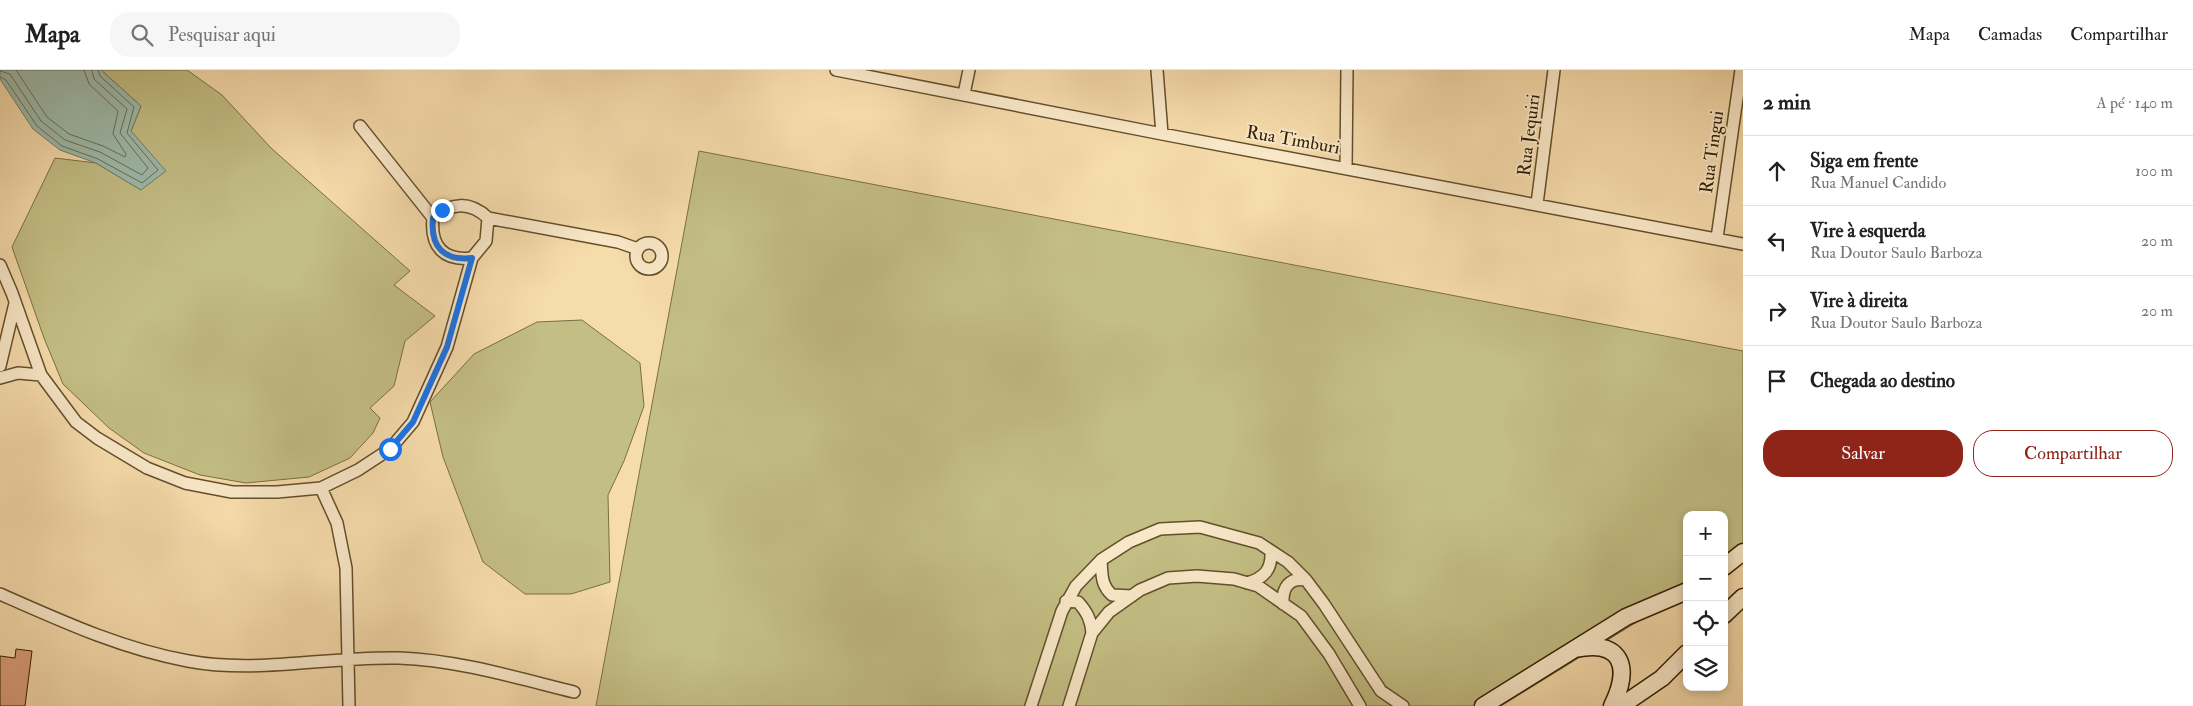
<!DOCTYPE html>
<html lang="pt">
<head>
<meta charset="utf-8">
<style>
  :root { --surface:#fff; --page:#f6f6f6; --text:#202124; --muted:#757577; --line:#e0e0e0; --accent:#8f2418 }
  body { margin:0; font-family:"IM FELL Double Pica",serif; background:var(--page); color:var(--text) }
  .controls { position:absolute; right:15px; bottom:15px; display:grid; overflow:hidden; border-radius:10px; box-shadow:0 2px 8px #0003 }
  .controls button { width:45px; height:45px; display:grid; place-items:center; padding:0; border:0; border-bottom:1px solid var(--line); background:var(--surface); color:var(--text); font:25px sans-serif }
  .stop { position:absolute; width:15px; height:15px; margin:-11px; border:4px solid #1a73e8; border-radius:50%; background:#fff }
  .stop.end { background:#1a73e8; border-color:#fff; box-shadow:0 1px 5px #0008 }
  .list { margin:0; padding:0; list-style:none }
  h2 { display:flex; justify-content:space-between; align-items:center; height:65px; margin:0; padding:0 20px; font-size:21px }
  h2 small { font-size:16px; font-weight:400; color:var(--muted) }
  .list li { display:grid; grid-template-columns:32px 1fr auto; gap:15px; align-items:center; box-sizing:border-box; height:70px; padding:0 20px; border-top:1px solid var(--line) }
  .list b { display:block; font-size:19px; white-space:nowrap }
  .list p { margin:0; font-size:16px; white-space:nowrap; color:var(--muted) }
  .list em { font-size:16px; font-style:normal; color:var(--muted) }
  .actions { display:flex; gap:10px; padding:15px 20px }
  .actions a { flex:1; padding:11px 0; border:1px solid var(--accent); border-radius:20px; text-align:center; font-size:18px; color:var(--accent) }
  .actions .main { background:var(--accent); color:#fff }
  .icon { flex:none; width:28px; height:28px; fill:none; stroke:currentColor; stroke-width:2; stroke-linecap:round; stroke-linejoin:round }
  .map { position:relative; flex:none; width:1743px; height:636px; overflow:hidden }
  header { display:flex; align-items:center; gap:30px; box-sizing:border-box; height:70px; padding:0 25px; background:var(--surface); border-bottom:1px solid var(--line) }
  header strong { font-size:24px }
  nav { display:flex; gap:28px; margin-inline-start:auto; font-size:18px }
  .search { width:350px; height:45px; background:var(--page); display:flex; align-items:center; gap:12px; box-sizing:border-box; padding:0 18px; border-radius:20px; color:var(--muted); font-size:19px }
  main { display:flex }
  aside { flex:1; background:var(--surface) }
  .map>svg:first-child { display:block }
  .green { fill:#c3be84; stroke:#7a6f43 }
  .water { fill:#9dbbac; stroke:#727d68 }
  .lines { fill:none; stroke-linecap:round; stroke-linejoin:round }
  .shore { stroke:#686e57; stroke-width:1 }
  .building { fill:#d99d79; stroke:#322002 }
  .street-casing { stroke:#634f2c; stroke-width:14 }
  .secondary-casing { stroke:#322002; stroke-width:19 }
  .street { stroke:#f9e8c8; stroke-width:11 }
  .secondary { stroke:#f9e8c8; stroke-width:16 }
  .route { stroke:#1a73e8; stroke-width:6 }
  .labels { text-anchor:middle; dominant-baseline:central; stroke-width:4; stroke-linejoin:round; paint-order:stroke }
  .street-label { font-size:18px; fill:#322002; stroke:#f9e8c8 }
</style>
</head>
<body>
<header>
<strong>Mapa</strong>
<div class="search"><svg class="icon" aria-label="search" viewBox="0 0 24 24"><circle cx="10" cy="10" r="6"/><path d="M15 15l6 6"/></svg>Pesquisar aqui</div>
<nav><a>Mapa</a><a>Camadas</a><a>Compartilhar</a></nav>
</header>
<main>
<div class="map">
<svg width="1743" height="636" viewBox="0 0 1743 636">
  <rect width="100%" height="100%" fill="#f6dbab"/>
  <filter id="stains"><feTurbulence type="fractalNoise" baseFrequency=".004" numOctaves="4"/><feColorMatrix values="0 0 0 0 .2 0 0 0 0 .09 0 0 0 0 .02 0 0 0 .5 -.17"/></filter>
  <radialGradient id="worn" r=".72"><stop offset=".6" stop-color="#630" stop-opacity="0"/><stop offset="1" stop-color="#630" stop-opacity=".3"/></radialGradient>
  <path class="green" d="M 101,0 L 187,0 L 222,25 L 271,78 L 410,201 L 394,215 L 435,246 L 405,271 L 394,316 L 370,338 L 380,348 L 373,363 L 350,388 L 309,407 L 246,413 L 200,405 L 144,383 L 109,358 L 63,314 L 44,268 L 12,177 L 55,88 L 96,93 L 141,120 L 131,61 L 141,36 Z
    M 699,81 L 1743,281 L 1743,478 L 1724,492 L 1724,445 L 1687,445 L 1687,521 L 1501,636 L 596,636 Z
    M 582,250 L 640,293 L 644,336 L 624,391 L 608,425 L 610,512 L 571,524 L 525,524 L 483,492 L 443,387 L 430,332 L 474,284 L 537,252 Z"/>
  <path class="water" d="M 0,0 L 101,0 L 141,36 L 131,61 L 166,101 L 141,120 L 96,93 L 60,80 L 33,59 L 0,9 Z"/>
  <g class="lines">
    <path class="shore" d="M 16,0 L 47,47 L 69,64 L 103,76 L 125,87 L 126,84 L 113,64 L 118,41 L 89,14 L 84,0
      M 0,1 L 10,4 L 41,51 L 65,70 L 100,82 L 142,105 L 148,98 L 120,63 L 127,39 L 94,9 L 92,0
      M 0,7 L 6,10 L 37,56 L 62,76 L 98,89 L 142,113 L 158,100 L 127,63 L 134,37 L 100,6 L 98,0"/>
  </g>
  <path class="building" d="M 16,579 L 32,581 L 25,636 L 0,636 L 0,586 L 15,588 Z"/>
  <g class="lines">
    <defs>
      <path id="street" d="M 836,0 L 1162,64 L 1743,174
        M 1157,0 L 1162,64
        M 964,24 L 969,0
        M 360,56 L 433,148
        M 1346,98 L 1347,0
        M 1537,134 L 1554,0
        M 1717,168 L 1741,0
        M636 186a13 13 0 1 1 26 0a13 13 0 1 1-26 0Z
        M 472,188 C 444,191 430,177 433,148 C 451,132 470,131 488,148 L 618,172 L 638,179
        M 0,195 L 12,223 L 41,305 L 76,352 L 97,368 L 147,398 L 185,413 L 232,422 L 277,422 L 321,418 L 358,400 L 390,379 L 413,352 L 447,277 L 472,188 L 486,171 L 488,148
        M 0,296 L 15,233
        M 0,308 L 18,303 L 41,305
        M 321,418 L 337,453 L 346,498 L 349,636
        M 1101,490 C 1102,505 1101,515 1112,525 L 1132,526
        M 1247,513 C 1264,508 1272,500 1271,481
        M 0,524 C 61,551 122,579 188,591 C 258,604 329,586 399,588 C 458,590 517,608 574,622
        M 1066,531 L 1078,532 C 1087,542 1091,550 1092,563
        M 1283,534 C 1282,518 1289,507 1306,510
        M 1031,636 L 1062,541 L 1076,516 L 1101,490 L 1129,472 L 1160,459 L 1200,457 L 1259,473 L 1288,492 L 1306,510 L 1324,534 L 1381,621 L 1403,636
        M 1069,636 L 1092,563 L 1109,542 L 1140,520 L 1168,508 L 1197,506 L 1234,509 L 1258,516 L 1301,546 L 1329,584 L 1360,636"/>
      <path id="secondary" d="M 1724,497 L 1743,482
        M 1724,545 L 1743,527
        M 1575,579 C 1623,569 1631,598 1612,636
        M 1483,636 L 1626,547 L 1687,521
        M 1621,636 L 1662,608 L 1687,583"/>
    </defs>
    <use href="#street" class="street-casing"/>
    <use href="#secondary" class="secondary-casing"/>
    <use href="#street" class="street"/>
    <use href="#secondary" class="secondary"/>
  </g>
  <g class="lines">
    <path class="route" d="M 390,379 L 413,352 L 447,277 L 472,188 C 444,191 430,177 433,148 L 442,140"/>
  </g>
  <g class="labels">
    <g class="street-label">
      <text transform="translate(1529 65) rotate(-83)">Rua Jequiri</text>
      <text transform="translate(1293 70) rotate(10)">Rua Timburi</text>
      <text transform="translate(1712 82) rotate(-82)">Rua Tingui</text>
    </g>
  </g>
  <rect width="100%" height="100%" filter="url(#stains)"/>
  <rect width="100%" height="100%" fill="url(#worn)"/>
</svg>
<div class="controls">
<button>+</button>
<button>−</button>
<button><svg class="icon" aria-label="locate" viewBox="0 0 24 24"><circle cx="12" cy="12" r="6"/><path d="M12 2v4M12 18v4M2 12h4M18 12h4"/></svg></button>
<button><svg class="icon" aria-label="layers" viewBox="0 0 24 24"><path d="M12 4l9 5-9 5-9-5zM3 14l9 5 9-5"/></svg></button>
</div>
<div class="stop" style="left:390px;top:379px"></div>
<div class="stop end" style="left:442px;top:140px"></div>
</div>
<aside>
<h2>2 min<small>A pé · 140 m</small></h2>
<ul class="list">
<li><svg class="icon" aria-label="ahead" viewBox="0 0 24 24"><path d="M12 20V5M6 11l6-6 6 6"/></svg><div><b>Siga em frente</b><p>Rua Manuel Candido</p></div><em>100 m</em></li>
<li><svg class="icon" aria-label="left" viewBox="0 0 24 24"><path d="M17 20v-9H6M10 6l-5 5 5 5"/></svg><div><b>Vire à esquerda</b><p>Rua Doutor Saulo Barboza</p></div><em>20 m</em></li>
<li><svg class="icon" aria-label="right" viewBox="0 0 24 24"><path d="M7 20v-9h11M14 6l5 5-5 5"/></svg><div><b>Vire à direita</b><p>Rua Doutor Saulo Barboza</p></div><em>20 m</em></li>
<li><svg class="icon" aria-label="arrive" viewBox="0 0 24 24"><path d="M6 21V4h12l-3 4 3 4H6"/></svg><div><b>Chegada ao destino</b></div></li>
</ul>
<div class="actions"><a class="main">Salvar</a><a>Compartilhar</a></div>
</aside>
</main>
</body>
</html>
